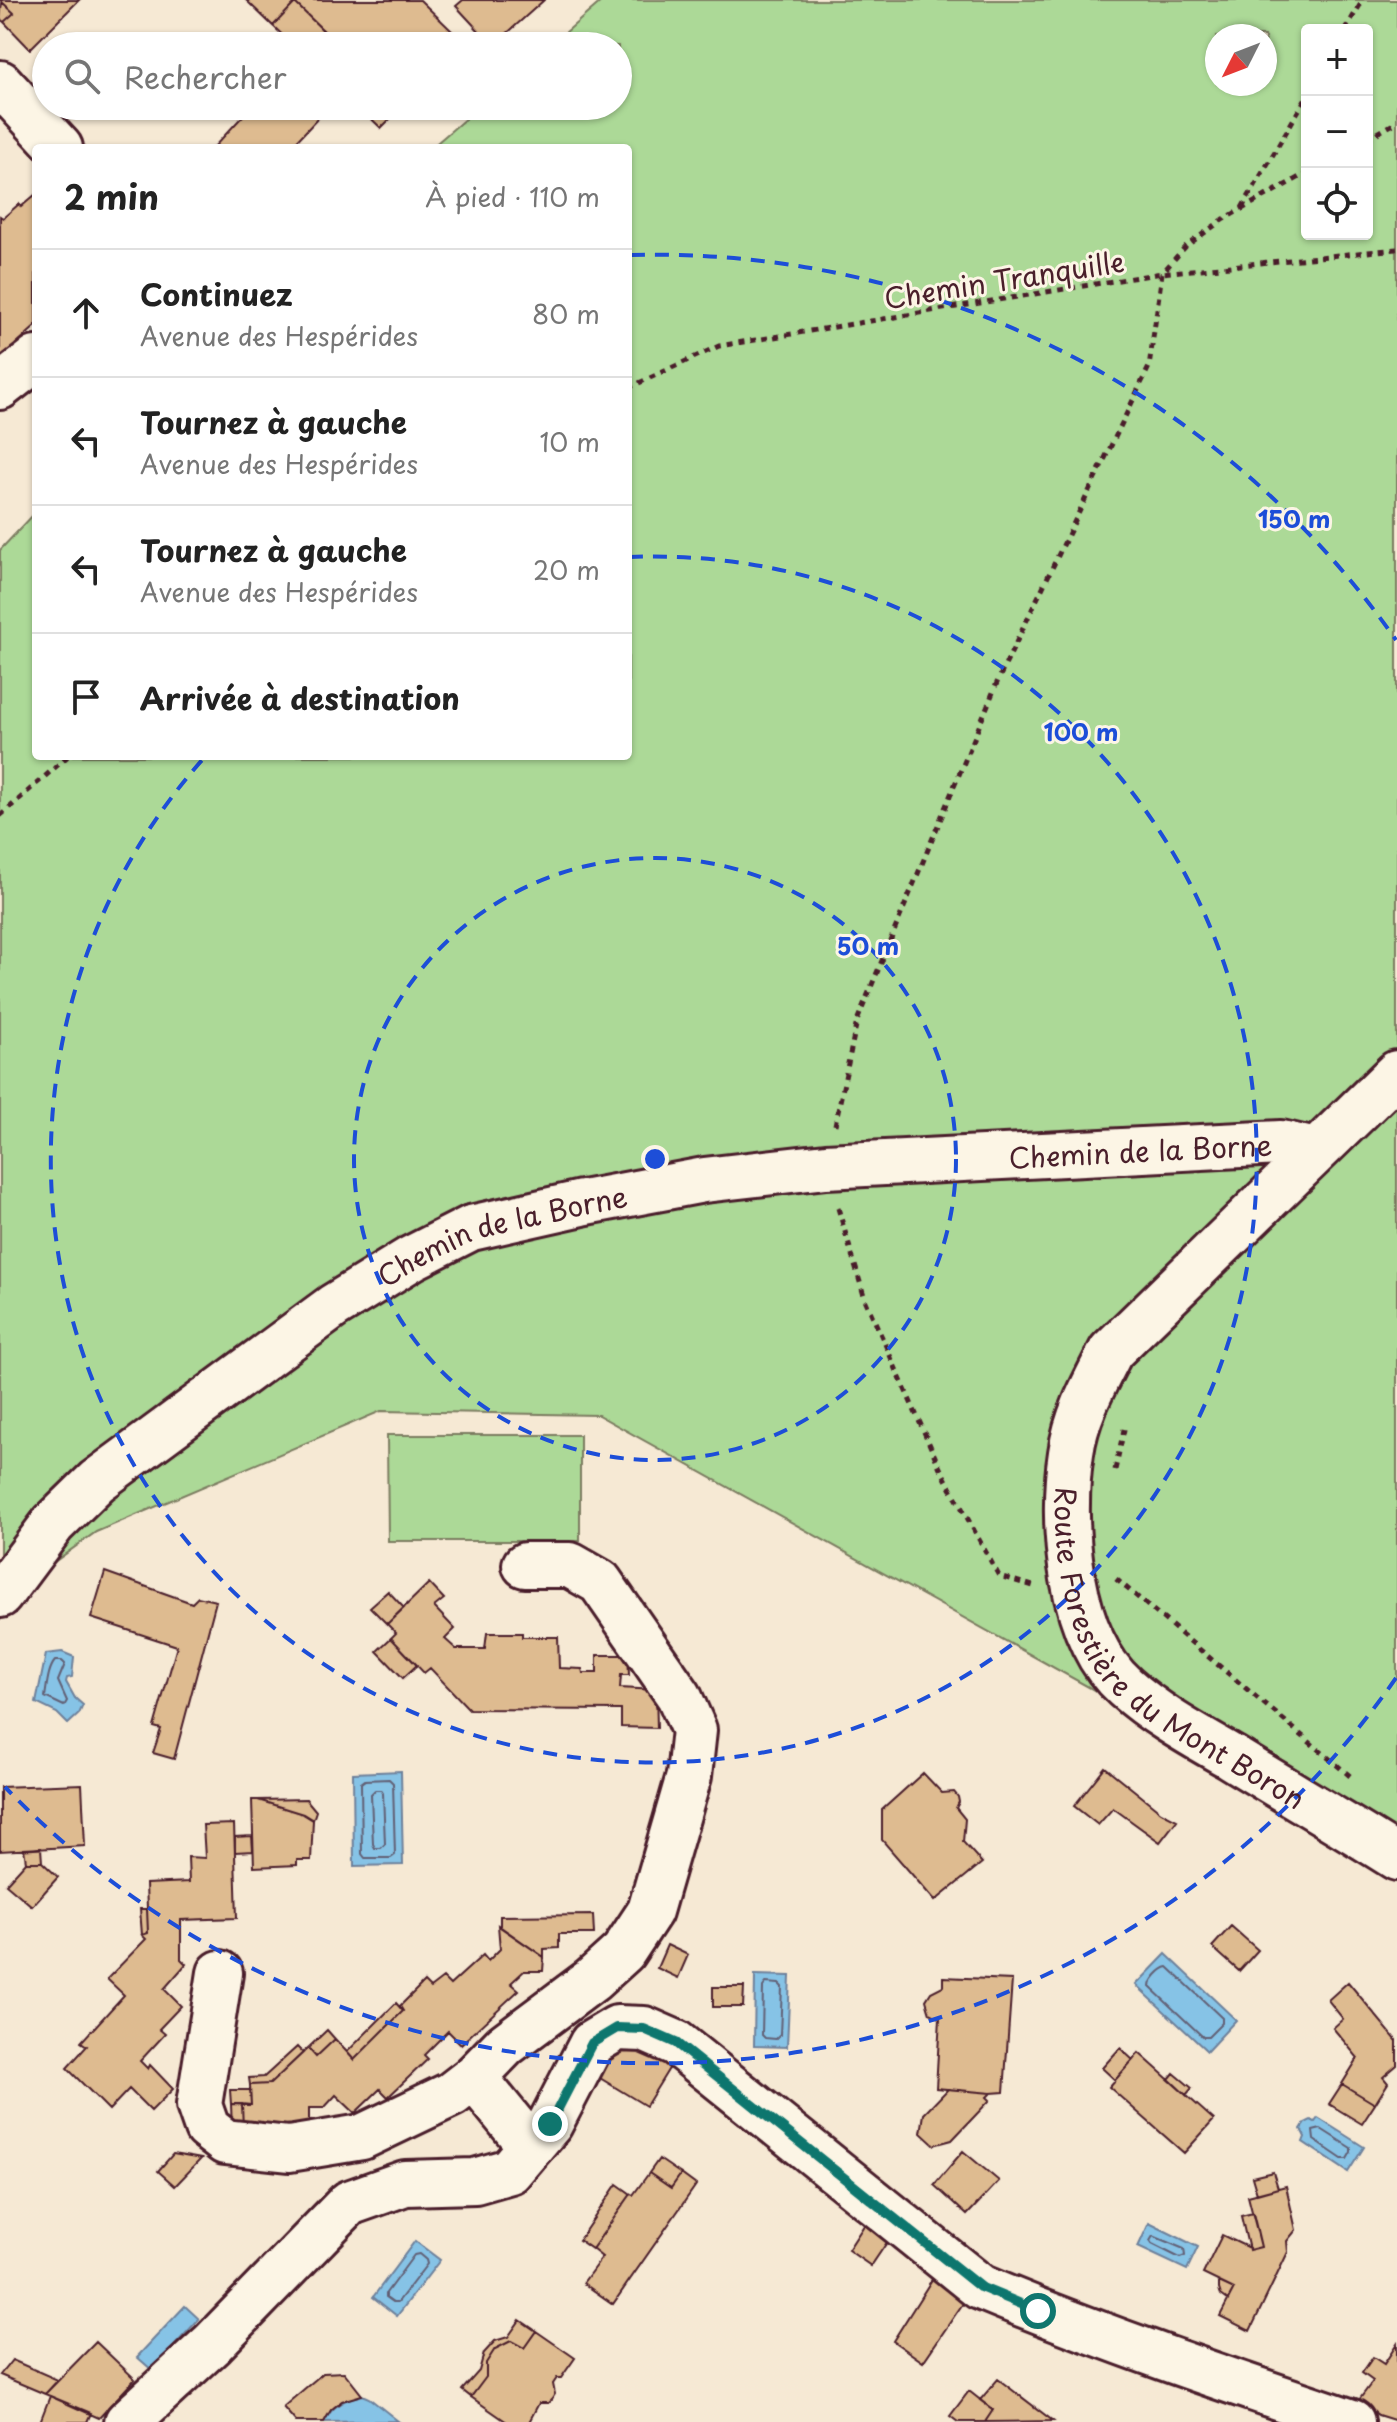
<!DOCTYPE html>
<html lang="fr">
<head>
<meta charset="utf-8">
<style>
  :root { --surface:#fff; --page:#f6f6f6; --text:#222; --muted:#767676; --line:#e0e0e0 }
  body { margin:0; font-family:"Playpen Sans",sans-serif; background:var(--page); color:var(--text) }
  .controls { position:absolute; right:24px; top:24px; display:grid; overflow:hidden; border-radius:8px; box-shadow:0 2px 6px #0004 }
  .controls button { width:72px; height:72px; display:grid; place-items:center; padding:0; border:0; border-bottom:2px solid var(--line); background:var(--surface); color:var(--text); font:40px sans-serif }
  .compass { position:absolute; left:1205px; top:24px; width:72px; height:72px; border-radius:50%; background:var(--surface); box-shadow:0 2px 6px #0004; rotate:228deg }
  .stop { position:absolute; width:24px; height:24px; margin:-18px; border:6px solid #0f766e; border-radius:50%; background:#fff }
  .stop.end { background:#0f766e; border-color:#fff; box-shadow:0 2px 8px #0008 }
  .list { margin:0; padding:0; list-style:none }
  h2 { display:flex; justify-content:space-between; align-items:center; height:104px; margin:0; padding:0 32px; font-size:34px }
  h2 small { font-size:26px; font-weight:400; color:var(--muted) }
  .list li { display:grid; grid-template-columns:52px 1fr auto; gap:24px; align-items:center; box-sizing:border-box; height:128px; padding:0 32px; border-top:2px solid var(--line) }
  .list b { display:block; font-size:30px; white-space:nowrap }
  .list p { margin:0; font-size:26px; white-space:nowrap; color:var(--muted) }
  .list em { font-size:26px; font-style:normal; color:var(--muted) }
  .icon { flex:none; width:44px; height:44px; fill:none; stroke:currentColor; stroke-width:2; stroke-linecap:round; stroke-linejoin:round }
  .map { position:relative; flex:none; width:1397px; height:2422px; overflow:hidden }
  .search { position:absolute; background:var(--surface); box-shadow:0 2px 6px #0004; left:32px; top:32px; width:600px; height:88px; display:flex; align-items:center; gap:20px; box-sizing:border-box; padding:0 28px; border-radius:44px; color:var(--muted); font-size:30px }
  .panel { position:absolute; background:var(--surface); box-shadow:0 2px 6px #0004; left:32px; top:144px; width:600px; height:616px; border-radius:8px }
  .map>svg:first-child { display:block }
  .green { fill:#acd997; stroke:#7b7c61; stroke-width:2; fill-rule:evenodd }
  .water { fill:#86c3e6; stroke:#6e819b; stroke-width:2 }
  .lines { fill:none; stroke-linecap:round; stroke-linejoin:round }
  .shore { stroke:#626176; stroke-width:2 }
  .building { fill:#debb90; stroke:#4a1f2b; stroke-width:2 }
  .minor-casing { stroke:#4a1f2b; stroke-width:50 }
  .path { stroke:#4a1f2b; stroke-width:5; stroke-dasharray:6 6; stroke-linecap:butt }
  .minor { stroke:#fcf5e5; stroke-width:44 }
  .route { stroke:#0f766e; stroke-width:10 }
  .ring { fill:none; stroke:#1d4ed8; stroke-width:4; stroke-dasharray:14 10 }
  .labels { text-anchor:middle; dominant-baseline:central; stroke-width:6; stroke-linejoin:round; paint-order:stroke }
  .street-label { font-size:28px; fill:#4a1f2b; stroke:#fcf5e5 }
  .centre { fill:#1d4ed8; stroke:#fcf5e5; stroke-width:4 }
  .ring-label { font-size:24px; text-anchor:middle; font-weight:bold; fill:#1d4ed8; stroke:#fcf5e5; stroke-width:6; stroke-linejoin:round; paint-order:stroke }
</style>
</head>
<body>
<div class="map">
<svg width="1397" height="2422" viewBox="0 0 1397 2422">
  <rect width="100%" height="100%" fill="#f6e9d4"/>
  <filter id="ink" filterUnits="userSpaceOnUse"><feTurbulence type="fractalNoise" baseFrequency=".0125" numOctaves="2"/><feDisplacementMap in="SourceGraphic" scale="16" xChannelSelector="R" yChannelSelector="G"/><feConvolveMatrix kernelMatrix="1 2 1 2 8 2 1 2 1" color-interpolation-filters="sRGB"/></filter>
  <g filter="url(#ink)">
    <path class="green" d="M 603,0 L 1397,0 L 1397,1858 L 598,1415 L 381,1411 L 96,1532 L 0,1601 L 0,550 L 36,512 L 36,756 L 628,756 L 628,148 L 431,148 L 480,106 L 618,106 L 618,46 L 550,46 ZM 1307,30 L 1367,30 L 1367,234 L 1307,234 ZM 1217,36 L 1265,36 L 1265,84 L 1217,84 Z
      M 387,1435 L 580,1435 L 580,1541 L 388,1541 Z"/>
    <path class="water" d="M 62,1652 L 74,1657 L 72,1677 L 67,1678 L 66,1682 L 75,1698 L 83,1705 L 79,1714 L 68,1724 L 57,1713 L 36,1703 L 46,1654 Z
      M 401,1771 L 403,1865 L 354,1866 L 353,1773 Z
      M 1166,1954 L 1236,2020 L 1207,2051 L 1136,1985 Z
      M 755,1975 L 790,1976 L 787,2047 L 754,2046 Z
      M 1318,2118 L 1364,2147 L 1348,2172 L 1303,2142 L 1305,2137 L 1301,2129 L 1305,2123 L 1311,2120 L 1315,2122 Z
      M 1149,2223 L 1198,2247 L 1187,2270 L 1138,2247 Z
      M 415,2241 L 440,2260 L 397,2316 L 373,2297 Z
      M 185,2306 L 199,2319 L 152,2370 L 137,2357 Z
      M 362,2395 L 369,2398 L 398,2421 L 324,2422 C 332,2406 345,2398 362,2395 Z"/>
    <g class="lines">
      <path class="shore" d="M 55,1661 L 62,1661 L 65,1664 L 58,1681 L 67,1701 L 64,1706 L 45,1697 C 47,1685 48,1669 55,1661 Z
        M 389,1779 L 393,1783 L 395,1855 L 391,1858 L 365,1858 L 362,1854 L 361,1783 L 365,1780 Z
        M 375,1790 L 381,1790 L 383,1793 L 385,1844 L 381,1848 L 375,1848 L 373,1844 L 371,1794 Z
        M 1168,1967 L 1222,2018 L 1222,2023 L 1208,2037 L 1203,2037 L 1150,1987 C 1150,1980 1161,1968 1168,1967 Z
        M 766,1983 L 779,1984 L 782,1987 L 780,2035 L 776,2039 L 765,2038 L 762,2035 L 763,1987 Z
        M 1321,2129 L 1351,2148 L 1351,2152 L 1347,2159 L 1342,2159 L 1314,2140 L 1313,2131 Z
        M 1153,2236 L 1184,2249 L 1185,2256 L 1180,2258 L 1152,2244 L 1150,2241 Z
        M 419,2254 L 426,2260 L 427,2264 L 398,2302 L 393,2302 L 386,2297 L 386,2293 L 414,2255 Z"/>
    </g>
    <path class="building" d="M 0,0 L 79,0 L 30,49 L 4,22 L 14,13 Z
      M 246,0 L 293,0 L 295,3 L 273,26 Z
      M 295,0 L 420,0 L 452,31 L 437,46 L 339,46 L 295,3 Z
      M 463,0 L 544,0 L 493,46 L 456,6 Z
      M 2,2 L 14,13 L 4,22 L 0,19 Z
      M 295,3 L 323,30 L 308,46 L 294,46 L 273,26 Z
      M 323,30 L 339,46 L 308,46 Z
      M 252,106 L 308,106 L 319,117 L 290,148 L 213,148 Z
      M 358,106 L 401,106 L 402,107 L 381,128 Z
      M 36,194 L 36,326 L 16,344 L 21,351 L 5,364 L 0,358 L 0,216 L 3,218 L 19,204 L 21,207 Z
      M 105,1572 L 192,1603 L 198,1597 L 216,1601 L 174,1759 L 153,1753 L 161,1729 L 154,1727 L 177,1646 L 91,1618 Z
      M 429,1583 L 444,1599 L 434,1607 L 455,1629 L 445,1639 L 456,1649 L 485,1649 L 487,1633 L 522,1633 L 522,1637 L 558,1637 L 559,1668 L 582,1669 L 583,1673 L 597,1673 L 597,1655 L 628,1655 L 629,1675 L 621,1675 L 620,1688 L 656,1690 L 657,1728 L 621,1727 L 621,1710 L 469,1709 L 430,1668 L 424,1673 L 391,1638 L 396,1633 L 387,1624 Z
      M 388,1591 L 404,1608 L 387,1624 L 370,1607 Z
      M 391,1638 L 417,1665 L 403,1678 L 377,1651 Z
      M 1105,1767 L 1161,1812 L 1177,1820 L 1160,1842 L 1113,1808 L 1098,1825 L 1074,1806 Z
      M 923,1773 L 942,1793 L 954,1792 L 958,1797 L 959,1802 L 956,1808 L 965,1819 L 963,1842 L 982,1863 L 935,1901 L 882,1840 L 882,1810 Z
      M 82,1784 L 85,1846 L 0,1851 L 0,1787 Z
      M 306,1799 L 316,1811 L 313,1820 L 303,1814 L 258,1800 Z
      M 252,1800 L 258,1800 L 303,1814 L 313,1820 L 311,1860 L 297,1860 L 297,1865 L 254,1867 Z
      M 234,1824 L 237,1918 L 181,1920 L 181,1959 L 186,1964 L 164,1989 L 181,2006 L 159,2029 L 165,2034 L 140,2061 L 148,2069 L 150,2065 L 173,2089 L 151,2111 L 129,2089 L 109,2110 L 67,2068 L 87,2046 L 81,2042 L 124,1995 L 107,1979 L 146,1939 L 142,1935 L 148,1933 L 146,1884 L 189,1882 L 188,1857 L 205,1858 L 203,1825 Z
      M 252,1836 L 253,1851 L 235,1852 L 235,1837 Z
      M 41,1848 L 42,1862 L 26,1862 L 24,1849 Z
      M 26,1862 L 42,1862 L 58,1877 L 32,1906 L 6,1884 Z
      M 140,1909 L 147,1909 L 148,1933 L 142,1935 Z
      M 593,1915 L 594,1934 L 559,1934 L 559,1948 L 544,1949 L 544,1957 L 500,1927 L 500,1916 Z
      M 498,1925 L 544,1957 L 543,1971 L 524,1971 L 511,1983 L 519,1990 L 461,2044 L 448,2031 L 424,2055 L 428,2059 L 388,2097 L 380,2089 L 355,2113 L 336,2095 L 324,2108 L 309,2108 L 309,2125 L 243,2128 L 242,2104 L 251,2105 L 250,2085 L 270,2084 L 308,2048 L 316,2057 L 335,2039 L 354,2060 L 403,2011 L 400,2006 L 424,1982 L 430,1988 L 443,1978 L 450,1985 L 483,1955 L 488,1961 L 500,1949 Z
      M 1231,1926 L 1258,1950 L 1239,1971 L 1212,1947 Z
      M 667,1945 L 688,1955 L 678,1978 L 657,1968 Z
      M 943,1977 L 1012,1980 L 1004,2092 L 991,2093 L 936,2088 L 940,2018 L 930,2013 L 926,2000 L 931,1992 L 943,1986 Z
      M 1348,1982 L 1397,2041 L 1397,2065 L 1383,2077 L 1388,2083 L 1375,2104 L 1342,2084 L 1358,2058 L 1333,2028 L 1343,2019 L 1328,2000 Z
      M 713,1987 L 744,1987 L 743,2007 L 713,2007 Z
      M 396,2003 L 403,2011 L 354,2060 L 347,2052 Z
      M 327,2030 L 335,2039 L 316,2057 L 308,2048 Z
      M 623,2042 L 673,2062 L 646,2106 L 595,2075 Z
      M 297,2047 L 303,2053 L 270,2084 L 250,2085 L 249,2078 L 264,2077 Z
      M 1120,2048 L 1133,2060 L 1115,2080 L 1102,2068 Z
      M 1139,2053 L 1214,2120 L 1184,2153 L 1109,2087 Z
      M 1174,2073 L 1192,2088 L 1186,2095 L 1169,2079 Z
      M 1342,2084 L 1375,2104 L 1362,2124 L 1329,2104 Z
      M 948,2089 L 991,2093 L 987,2097 L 990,2100 L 952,2140 L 934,2145 L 921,2133 L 924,2114 Z
      M 230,2090 L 250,2090 L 251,2105 L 231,2104 Z
      M 231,2104 L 242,2104 L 243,2128 L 232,2129 Z
      M 963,2151 L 999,2181 L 967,2215 L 934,2185 Z
      M 173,2154 L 201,2159 L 175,2186 L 158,2171 Z
      M 659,2159 L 681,2174 L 671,2188 L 649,2173 Z
      M 1273,2172 L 1278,2188 L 1257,2194 L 1252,2177 Z
      M 649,2173 L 671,2188 L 681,2174 L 696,2185 L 613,2304 L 583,2283 L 602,2257 L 592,2249 L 631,2194 L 633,2195 Z
      M 617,2184 L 631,2194 L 592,2249 L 579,2240 Z
      M 1286,2186 L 1296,2230 L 1287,2241 L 1288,2252 L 1250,2331 L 1220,2316 L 1234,2289 L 1203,2274 L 1222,2235 L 1249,2248 L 1249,2250 L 1261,2247 L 1248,2196 Z
      M 1253,2213 L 1261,2247 L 1249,2250 L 1241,2216 Z
      M 870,2216 L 892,2235 L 871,2266 L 848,2250 Z
      M 936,2273 L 966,2299 L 923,2362 L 893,2341 Z
      M 1219,2282 L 1234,2289 L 1228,2300 L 1221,2295 L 1219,2289 Z
      M 520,2320 L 536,2331 L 524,2348 L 511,2341 L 495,2349 L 486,2363 L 486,2377 L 471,2397 L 462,2390 L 479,2371 L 484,2353 L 495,2341 L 508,2337 Z
      M 536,2331 L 575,2358 L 561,2378 L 557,2378 L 553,2384 L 555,2394 L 552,2399 L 548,2403 L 539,2403 L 529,2422 L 507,2422 L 471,2397 L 486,2377 L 486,2363 L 495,2349 L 511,2341 L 524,2348 Z
      M 96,2342 L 135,2379 L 99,2418 L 45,2394 Z
      M 1397,2344 L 1397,2421 L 1378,2415 L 1359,2400 L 1373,2381 L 1362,2373 L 1373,2357 L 1384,2364 Z
      M 12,2360 L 58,2380 L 45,2394 L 0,2375 Z
      M 344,2372 L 362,2395 L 342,2401 L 331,2410 L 324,2422 L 296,2422 L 283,2407 L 323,2373 Z
      M 998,2379 L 1053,2421 L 985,2422 L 993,2410 L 980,2400 Z
      M 969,2391 L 993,2410 L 985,2422 L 958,2422 L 950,2416 Z
      M 50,2396 L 91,2413 L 87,2422 L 40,2422 Z"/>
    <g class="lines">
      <defs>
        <g id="minor">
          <path d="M 0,83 L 60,148"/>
          <path d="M 0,387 L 36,359"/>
          <path id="s1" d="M 1397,1073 L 1111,1351 C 1094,1384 1076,1416 1071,1453 C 1060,1523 1069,1637 1125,1687 C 1156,1715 1195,1736 1231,1757 C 1286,1791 1342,1823 1397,1858"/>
          <path id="s2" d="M 0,1595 L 53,1524 L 97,1481 L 334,1306 L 412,1258 L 471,1228 L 582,1203 L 704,1180 L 826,1166 L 1281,1143 L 1315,1151"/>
          <path d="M 220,1973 L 199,2105 L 207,2128 L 225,2142 L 289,2149 L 362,2137 L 452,2094 L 474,2077 L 505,2045 L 592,1980 L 623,1952 L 650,1911 L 689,1776 L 694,1730 L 679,1696 L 600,1582 L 570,1565 L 525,1565"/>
          <path d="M 474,2077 L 518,2131 L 532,2145"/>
          <path d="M 127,2422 L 212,2344 L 349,2203 L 405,2183 L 475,2181 L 510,2171 L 550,2124 L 592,2043 L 617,2028 L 644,2029 L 676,2043 L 980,2287 C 1102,2338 1227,2380 1352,2422"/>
        </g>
      </defs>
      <use href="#minor" class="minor-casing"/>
      <path class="path" d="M 1345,30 L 1363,0
        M 1367,139 L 1397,122
        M 1242,208 L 1307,96
        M 628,388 L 719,346 L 1162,273 L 1397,249
        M 0,816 L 68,756
        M 835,1125 L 857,1021 L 999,678 L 1149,367 L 1162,273 L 1186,246 L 1224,219 L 1307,173
        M 838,1208 L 865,1299 L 940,1468 L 999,1576 L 1033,1586
        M 1115,1470 L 1125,1425
        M 1116,1579 L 1350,1776"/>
      <use href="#minor" class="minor"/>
    </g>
  </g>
  <g class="lines" filter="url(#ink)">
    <path class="route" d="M 550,2124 L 592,2043 L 617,2028 L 644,2029 L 676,2043 L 980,2287 L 1038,2311"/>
  </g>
  <g class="ring">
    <circle cx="655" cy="1159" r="301"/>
    <path d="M629 557A603 603 0 1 1 203 759"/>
    <path d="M1396 1678A904 904 0 0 1 5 1787M631 255A904 904 0 0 1 1396 640"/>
  </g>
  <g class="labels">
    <g class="street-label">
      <text transform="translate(1004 279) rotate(-9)">Chemin Tranquille</text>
      <text stroke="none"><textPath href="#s2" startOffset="1278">Chemin de la Borne</textPath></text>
      <text stroke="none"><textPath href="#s2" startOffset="630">Chemin de la Borne</textPath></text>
      <text stroke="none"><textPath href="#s1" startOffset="756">Route Forestière du Mont Boron</textPath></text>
    </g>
  </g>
  <circle cx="655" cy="1159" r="12" class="centre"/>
  <g class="ring-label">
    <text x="1294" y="528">150 m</text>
    <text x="1081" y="741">100 m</text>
    <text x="868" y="955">50 m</text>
  </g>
</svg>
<div class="controls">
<button>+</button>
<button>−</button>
<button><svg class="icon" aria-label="locate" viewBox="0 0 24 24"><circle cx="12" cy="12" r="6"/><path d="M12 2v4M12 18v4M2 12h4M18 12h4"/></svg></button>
</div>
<svg class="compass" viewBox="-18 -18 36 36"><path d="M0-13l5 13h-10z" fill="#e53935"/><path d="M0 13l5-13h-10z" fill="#767676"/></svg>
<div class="stop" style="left:1038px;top:2311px"></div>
<div class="stop end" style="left:550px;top:2124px"></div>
<div class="search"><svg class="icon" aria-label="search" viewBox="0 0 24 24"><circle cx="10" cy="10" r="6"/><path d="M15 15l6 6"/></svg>Rechercher</div>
<section class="panel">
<h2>2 min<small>À pied · 110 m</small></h2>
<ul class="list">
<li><svg class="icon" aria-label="ahead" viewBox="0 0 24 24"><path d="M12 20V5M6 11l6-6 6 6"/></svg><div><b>Continuez</b><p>Avenue des Hespérides</p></div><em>80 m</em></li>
<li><svg class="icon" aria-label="left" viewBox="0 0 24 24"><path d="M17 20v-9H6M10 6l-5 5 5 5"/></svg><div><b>Tournez à gauche</b><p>Avenue des Hespérides</p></div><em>10 m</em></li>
<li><svg class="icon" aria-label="left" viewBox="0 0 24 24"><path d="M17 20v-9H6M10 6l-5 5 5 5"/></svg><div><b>Tournez à gauche</b><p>Avenue des Hespérides</p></div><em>20 m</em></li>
<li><svg class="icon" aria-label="arrive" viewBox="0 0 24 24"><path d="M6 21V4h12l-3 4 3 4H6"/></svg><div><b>Arrivée à destination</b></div></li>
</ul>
</section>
</div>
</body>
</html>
